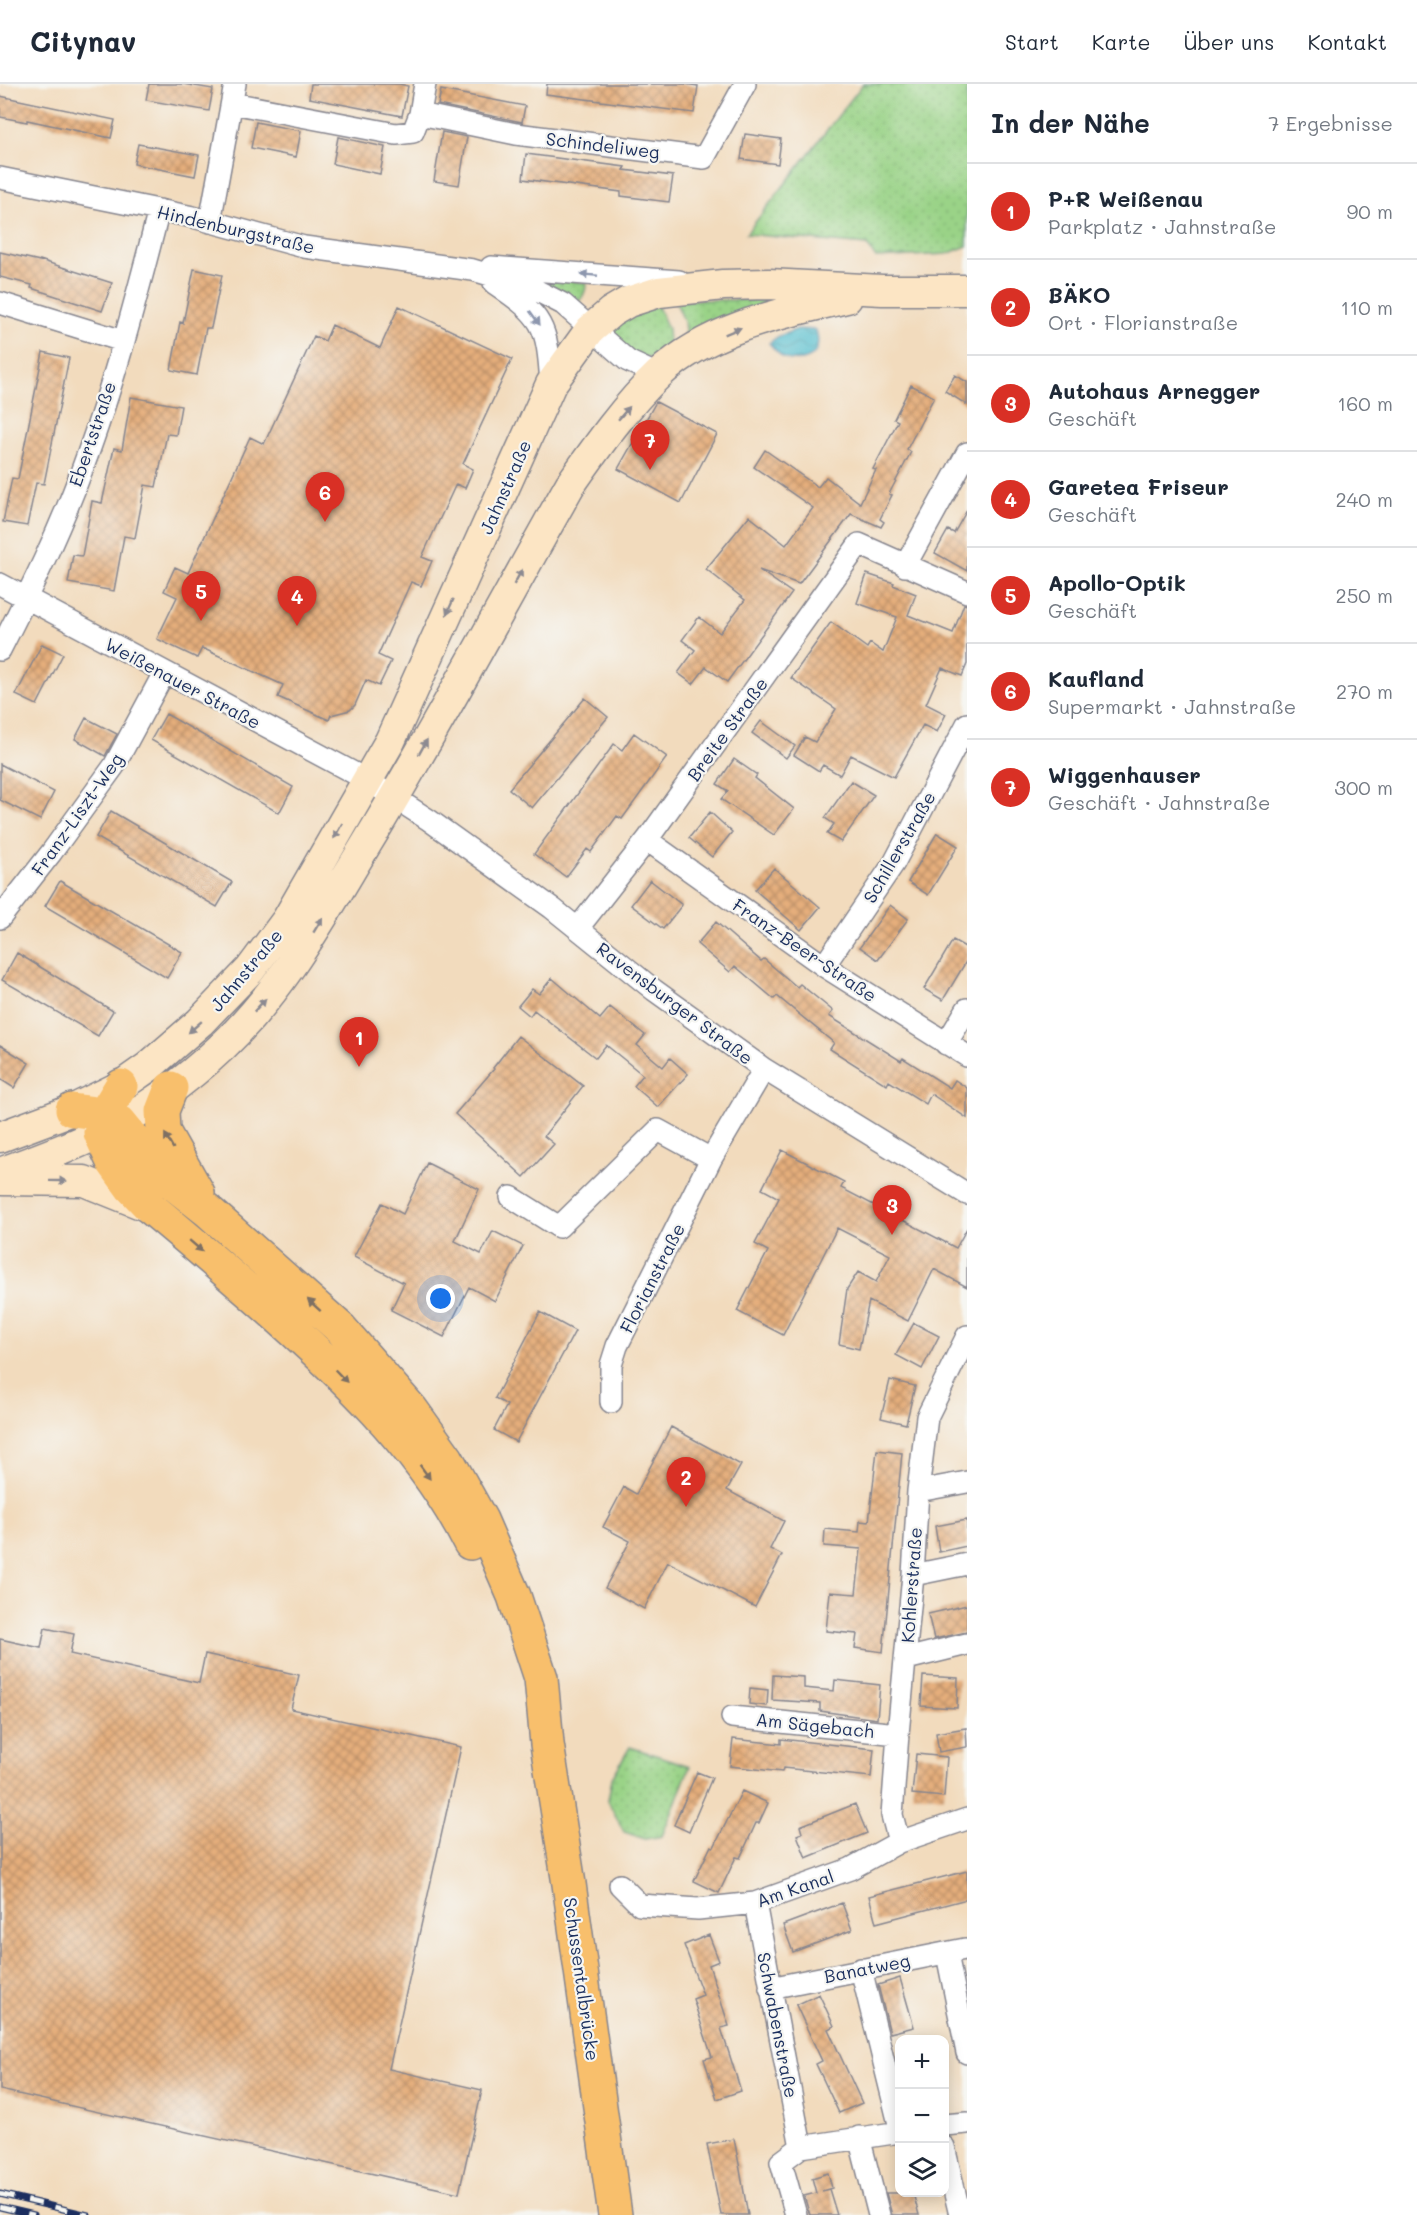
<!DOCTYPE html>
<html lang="de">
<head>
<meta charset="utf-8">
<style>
  :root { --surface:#fff; --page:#f2f2f3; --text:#1f2937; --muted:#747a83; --line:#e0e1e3; --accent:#d93025 }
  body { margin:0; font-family:Mali,sans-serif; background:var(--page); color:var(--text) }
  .controls { position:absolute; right:18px; bottom:18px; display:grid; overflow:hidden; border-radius:12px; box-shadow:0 3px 15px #0003 }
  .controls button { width:54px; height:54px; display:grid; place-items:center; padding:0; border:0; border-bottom:2px solid var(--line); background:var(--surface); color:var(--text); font:30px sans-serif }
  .you { position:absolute; left:441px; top:1215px; width:21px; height:21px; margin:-15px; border:4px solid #fff; border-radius:50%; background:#1a73e8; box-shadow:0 0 0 9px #1a73e833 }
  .badge { display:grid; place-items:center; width:39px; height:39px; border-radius:50%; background:var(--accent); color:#fff; font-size:20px; font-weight:700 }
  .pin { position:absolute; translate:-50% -50px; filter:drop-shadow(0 2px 3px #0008) }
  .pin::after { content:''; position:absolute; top:32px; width:21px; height:18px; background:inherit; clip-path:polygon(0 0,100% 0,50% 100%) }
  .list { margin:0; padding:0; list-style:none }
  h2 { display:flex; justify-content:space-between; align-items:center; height:78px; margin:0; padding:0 24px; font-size:26px }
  h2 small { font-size:20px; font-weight:400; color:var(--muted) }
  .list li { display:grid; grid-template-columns:39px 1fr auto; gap:18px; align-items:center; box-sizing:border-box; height:96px; padding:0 24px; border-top:2px solid var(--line) }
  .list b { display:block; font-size:22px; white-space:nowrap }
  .list p { margin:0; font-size:20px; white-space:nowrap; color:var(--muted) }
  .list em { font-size:20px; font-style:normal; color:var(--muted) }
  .icon { flex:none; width:33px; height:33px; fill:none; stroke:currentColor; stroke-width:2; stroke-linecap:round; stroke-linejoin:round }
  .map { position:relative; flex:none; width:967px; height:2131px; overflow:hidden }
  header { display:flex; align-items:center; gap:36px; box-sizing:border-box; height:84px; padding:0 30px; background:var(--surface); border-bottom:2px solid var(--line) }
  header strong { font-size:28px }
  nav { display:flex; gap:33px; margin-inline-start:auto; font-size:21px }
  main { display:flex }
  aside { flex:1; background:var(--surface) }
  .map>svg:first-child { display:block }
  .grass { fill:url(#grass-dots); stroke:#5a8172; stroke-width:1.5 }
  .water { fill:url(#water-waves); stroke:#377696; stroke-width:1.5 }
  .building { fill:url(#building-cross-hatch) }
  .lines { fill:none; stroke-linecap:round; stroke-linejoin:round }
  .minor-casing { stroke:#86858e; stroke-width:24 }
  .secondary-casing { stroke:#86858e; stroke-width:33 }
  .primary-casing { stroke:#86858e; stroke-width:36 }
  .minor { stroke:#fff; stroke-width:21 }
  .secondary { stroke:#fce5c4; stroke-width:30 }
  .primary { stroke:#f8bf6c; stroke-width:33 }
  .rail-casing { stroke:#1b2f5e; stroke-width:7 }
  .rail { stroke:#f6f6f2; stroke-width:4.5; stroke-dasharray:14; stroke-linecap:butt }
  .oneway { fill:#8d97ae }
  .oneway2 { fill:#8c8a91 }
  .oneway3 { fill:#7e7064 }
  .labels { text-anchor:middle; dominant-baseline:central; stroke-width:4.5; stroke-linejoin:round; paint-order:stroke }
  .street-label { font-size:18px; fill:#1b2f5e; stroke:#f6f6f2 }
</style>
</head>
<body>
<header>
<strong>Citynav</strong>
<nav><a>Start</a><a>Karte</a><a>Über uns</a><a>Kontakt</a></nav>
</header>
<main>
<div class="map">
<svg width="967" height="2131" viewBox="0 0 967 2131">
  <defs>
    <pattern id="grass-dots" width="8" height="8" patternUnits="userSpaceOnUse" patternTransform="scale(1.5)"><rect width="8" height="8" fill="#9ad387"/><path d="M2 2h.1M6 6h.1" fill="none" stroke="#84b577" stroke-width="1.8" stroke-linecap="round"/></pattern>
    <pattern id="water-waves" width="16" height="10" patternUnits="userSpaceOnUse" patternTransform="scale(1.5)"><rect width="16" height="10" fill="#53bece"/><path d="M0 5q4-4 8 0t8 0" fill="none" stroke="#449baa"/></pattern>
    <pattern id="building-cross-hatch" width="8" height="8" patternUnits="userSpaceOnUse" patternTransform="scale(1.5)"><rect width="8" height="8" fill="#e5ae7b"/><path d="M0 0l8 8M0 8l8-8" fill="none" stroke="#b98e68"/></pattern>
  </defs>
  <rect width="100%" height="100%" fill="#f6f6f2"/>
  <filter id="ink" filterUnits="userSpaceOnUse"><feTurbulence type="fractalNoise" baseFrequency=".0167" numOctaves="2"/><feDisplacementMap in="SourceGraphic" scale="12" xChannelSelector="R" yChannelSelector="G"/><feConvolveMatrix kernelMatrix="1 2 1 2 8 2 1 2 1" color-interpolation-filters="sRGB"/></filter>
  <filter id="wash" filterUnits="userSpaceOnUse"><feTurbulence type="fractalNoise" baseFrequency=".008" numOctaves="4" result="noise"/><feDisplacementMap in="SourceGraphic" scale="24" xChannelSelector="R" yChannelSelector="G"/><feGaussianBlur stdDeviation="1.35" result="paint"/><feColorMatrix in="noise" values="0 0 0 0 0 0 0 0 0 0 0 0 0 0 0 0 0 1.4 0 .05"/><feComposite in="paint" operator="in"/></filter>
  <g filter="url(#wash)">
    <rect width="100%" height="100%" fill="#f2dbbd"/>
    <path class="grass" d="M 863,0 L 967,0 L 967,162 L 947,170 L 876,174 L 867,161 L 746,150 Z
      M 525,191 L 587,199 C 585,209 582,217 572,223 Z
      M 675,216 L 786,216 L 686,258 L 684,237 Z
      M 657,220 L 668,245 L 669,261 L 661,275 C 631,273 624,269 606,244 Z
      M 630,1663 L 690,1682 L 662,1752 L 645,1755 L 624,1748 L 608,1717 L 612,1694 Z"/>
    <path class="water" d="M 798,245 L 816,246 C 820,261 818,273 802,276 C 795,277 789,277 783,273 C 778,270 773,263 769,259 L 779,252 Z"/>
    <g id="blocks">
      <path class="building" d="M 149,0 L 183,0 L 213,5 L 209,27 L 146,16 Z
        M 311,0 L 399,0 L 408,2 L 402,32 L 309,14 Z
        M 547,0 L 685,0 L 698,2 L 694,29 L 546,10 Z
        M 441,6 L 525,22 L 522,38 L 438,21 Z
        M 0,12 L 115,36 L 111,54 L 27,36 L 27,38 L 0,33 Z
        M 256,38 L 301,47 L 296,73 L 251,64 Z
        M 442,48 L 467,53 L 459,101 L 434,97 Z
        M 745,50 L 781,55 L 778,80 L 741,75 Z
        M 338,53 L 385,63 L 380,90 L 333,80 Z
        M 138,60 L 199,71 L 195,92 L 134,80 Z
        M 526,70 L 625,83 L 624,86 L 673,92 L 669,118 L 621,112 L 621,108 L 523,95 Z
        M 0,168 L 40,177 L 40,176 L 112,199 L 102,227 L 31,204 L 32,201 L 0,193 Z
        M 194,185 L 222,191 L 211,244 L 206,244 L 197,291 L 171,286 L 180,238 L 183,239 Z
        M 399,222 L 512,275 L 463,380 L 473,385 L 465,404 L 456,400 L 422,473 L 432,477 L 421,502 L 411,498 L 378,571 L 391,577 L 379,602 L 366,596 L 355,621 L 350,626 L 331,631 L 329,636 L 278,613 L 283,601 L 202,564 L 197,574 L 157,555 L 177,513 L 164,507 L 175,483 L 188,489 L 250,353 L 264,360 L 314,252 L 325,257 L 332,241 L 380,264 Z
        M 43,268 L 69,274 L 44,400 L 36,399 L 27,442 L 3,438 L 12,394 L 18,395 Z
        M 955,291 L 967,298 L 967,321 L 945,307 Z
        M 911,301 L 934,313 L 907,365 L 911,368 L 889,410 L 892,411 L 880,435 L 884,438 L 881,443 L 851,430 L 799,500 L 759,486 L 792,509 L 727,598 L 706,583 L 693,600 L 678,589 L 695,566 L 682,556 L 699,533 L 720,549 L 745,516 L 706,485 L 749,432 L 786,461 L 813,424 L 754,383 L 765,366 L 818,403 L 826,393 L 860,419 L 876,386 L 873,385 L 898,337 L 894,335 Z
        M 131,313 L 181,322 L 176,351 L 167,350 L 156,403 L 145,401 L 135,454 L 124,452 L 114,507 L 68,499 L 73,471 L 82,472 L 92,417 L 102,419 L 114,364 L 122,366 Z
        M 656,318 L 717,350 L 681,419 L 618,385 Z
        M 967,426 L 967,487 L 935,469 L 948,446 L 954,449 Z
        M 867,490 L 894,499 L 893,501 L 916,510 L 908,531 L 953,549 L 964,520 L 967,521 L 967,580 L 962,592 L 942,584 L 926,620 L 946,630 L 937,648 L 923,641 L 894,693 L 851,671 L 840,691 L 823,681 L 819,687 L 794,671 L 805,653 L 815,658 L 836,625 L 791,594 L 831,538 L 867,564 L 870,559 L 883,568 L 897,533 L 857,519 Z
        M 42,560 L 63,570 L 37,621 L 16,611 Z
        M 585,614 L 608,633 L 532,724 L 509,705 Z
        M 166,630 L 293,703 L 279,729 L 151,656 Z
        M 86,634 L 117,650 L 105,672 L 75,655 Z
        M 761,637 L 795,662 L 786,674 L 752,649 Z
        M 634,649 L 667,673 L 622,735 L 617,732 L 591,768 L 587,765 L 566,793 L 534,770 L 614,660 L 622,666 Z
        M 734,675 L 757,691 L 755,694 L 794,725 L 774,751 L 721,715 L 728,707 L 717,700 Z
        M 0,680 L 54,708 L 40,736 L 0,716 Z
        M 851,697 L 874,711 L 841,758 L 827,750 L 834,740 L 825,734 Z
        M 111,727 L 232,798 L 217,823 L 96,753 Z
        M 710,728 L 732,748 L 712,773 L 689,754 Z
        M 937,749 L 958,762 L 928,811 L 908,798 Z
        M 774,784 L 820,823 L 801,846 L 755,806 Z
        M 650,796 L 682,821 L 663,845 L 631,821 Z
        M 60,797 L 182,868 L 167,894 L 45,822 Z
        M 890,821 L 908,835 L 878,876 L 860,863 Z
        M 716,838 L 761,877 L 764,875 L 797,903 L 800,900 L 833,927 L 829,932 L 901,977 L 903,974 L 950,1004 L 955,996 L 967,1004 L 967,1034 L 931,1010 L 926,1020 L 889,997 L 887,1001 L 830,965 L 834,959 L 777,912 L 774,915 L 735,882 L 730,888 L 697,860 Z
        M 953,856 L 967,864 L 967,876 L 943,916 L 924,905 Z
        M 17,869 L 113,927 L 98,952 L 2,896 Z
        M 552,894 L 600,935 L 610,923 L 645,951 L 637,961 L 663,983 L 670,974 L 688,990 L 658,1023 L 634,1002 L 643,991 L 606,961 L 596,974 L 534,926 L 530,932 L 518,922 L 532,905 L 539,910 Z
        M 518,952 L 583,1002 L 544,1052 L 554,1060 L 524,1093 L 455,1030 L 494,985 L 493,984 Z
        M 0,961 L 29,979 L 14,1004 L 0,995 Z
        M 782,1066 L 844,1098 L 841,1104 L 956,1164 L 967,1144 L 967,1203 L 934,1185 L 908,1237 L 869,1217 L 859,1265 L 839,1260 L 847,1205 L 858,1188 L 876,1198 L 890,1171 L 837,1144 L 783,1251 L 737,1227 L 768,1167 L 755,1160 L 779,1114 L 762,1105 Z
        M 427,1079 L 479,1105 L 455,1157 L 481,1170 L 493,1147 L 523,1162 L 495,1217 L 469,1203 L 444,1253 L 391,1226 L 404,1199 L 354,1173 L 382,1119 L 403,1130 Z
        M 540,1228 L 575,1247 L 516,1358 L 494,1346 L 507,1321 L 495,1314 Z
        M 914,1239 L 939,1252 L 922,1285 L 896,1271 Z
        M 890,1296 L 915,1302 L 906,1340 L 881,1334 Z
        M 671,1343 L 741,1381 L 727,1406 L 784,1437 L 770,1465 L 782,1471 L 755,1523 L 668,1478 L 644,1525 L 605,1504 L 630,1457 L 603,1443 L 624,1403 L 636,1410 Z
        M 877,1366 L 902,1369 L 883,1568 L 855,1564 L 857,1550 L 826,1547 L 830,1508 L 856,1510 L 861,1465 L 824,1462 L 825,1445 L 859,1448 L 860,1437 L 869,1438 Z
        M 967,1436 L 967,1462 L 939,1468 L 935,1442 Z
        M 967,1521 L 967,1548 L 934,1555 L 928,1530 Z
        M 45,1544 L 74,1550 L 70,1570 L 199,1599 L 205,1570 L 299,1591 L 291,1625 L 461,1663 L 389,1985 L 482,2006 L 459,2109 L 0,2006 L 0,1555 L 41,1564 Z
        M 773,1591 L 804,1593 L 804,1604 L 834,1607 L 835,1596 L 880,1601 L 877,1635 L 820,1627 L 820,1619 L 772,1616 Z
        M 923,1592 L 958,1594 L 957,1624 L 921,1622 Z
        M 750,1604 L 768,1606 L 767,1622 L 749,1620 Z
        M 966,1644 L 967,1663 L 939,1668 L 936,1649 Z
        M 733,1655 L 781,1660 L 781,1655 L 874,1665 L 871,1693 L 783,1684 L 782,1688 L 730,1682 Z
        M 916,1670 L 947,1673 L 944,1713 L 912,1710 Z
        M 697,1688 L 712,1694 L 689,1748 L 674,1741 Z
        M 742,1707 L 768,1719 L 759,1739 L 756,1739 L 740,1774 L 736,1773 L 719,1809 L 694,1797 L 711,1762 L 714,1763 Z
        M 855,1720 L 867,1749 L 806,1774 L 797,1751 L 802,1749 L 800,1742 Z
        M 967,1787 L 967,1815 L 876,1839 L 869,1812 Z
        M 842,1819 L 852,1846 L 793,1868 L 783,1841 Z
        M 709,1851 L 719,1877 L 709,1881 L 729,1942 L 721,1944 L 741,2007 L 717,2015 L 704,1975 L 712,1973 L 693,1915 L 703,1911 L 684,1861 Z
        M 900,1894 L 914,1943 L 890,1949 L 878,1901 Z
        M 819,1910 L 834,1942 L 828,1945 L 862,2019 L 839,2029 L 816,1980 L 822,1977 L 796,1921 Z
        M 734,2055 L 739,2080 L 748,2131 L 721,2131 L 707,2060 Z
        M 828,2089 L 832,2104 L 822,2107 L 829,2105 L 837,2131 L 810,2131 L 804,2112 L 816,2109 L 812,2094 Z
        M 886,2109 L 913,2109 L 919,2131 L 892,2131 Z"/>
    </g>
  </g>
  <g filter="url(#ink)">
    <use href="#blocks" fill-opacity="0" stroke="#86858e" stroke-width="1.5"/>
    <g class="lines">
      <defs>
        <path id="minor" d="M 232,19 L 396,50 L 413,48 L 420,30 L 425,0
          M 420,30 L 516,50 L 704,74 L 745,0
          M 0,94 L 193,133 L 304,163 L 473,186 L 530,203 L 563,220 L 628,277 L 658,291
          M 210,138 L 235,0
          M 491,183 L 679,197
          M 494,199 C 544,233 547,240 551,300
          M 0,219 L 123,257
          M 905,482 L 967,369
          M 0,500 L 367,696 L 429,736 L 552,824 L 654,906 L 764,985 L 967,1110
          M 0,566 C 30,507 60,446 83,383 C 114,300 137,212 159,126
          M 647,756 L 824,882 L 967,972
          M 0,834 L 51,769 L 114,682 L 164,589
          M 578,844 L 647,756 L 859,460 L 967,508
          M 824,882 L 894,779 L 967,640
          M 946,960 L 967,925
          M 511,1113 L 559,1143 L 658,1046 L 711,1075
          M 611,1318 L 611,1281 L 617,1262 L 711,1075 L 764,985
          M 918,1407 L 967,1398
          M 913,1491 L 967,1480
          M 906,1575 L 967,1560
          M 732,1633 L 898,1650
          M 899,1758 L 892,1731 L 898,1650 L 913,1491 L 918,1407 L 927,1333 L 967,1252
          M 620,1801 L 640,1821 L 698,1825 L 755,1819 L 850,1785 L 899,1758 L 967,1735
          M 755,1819 L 801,2063 L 900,2048
          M 947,1870 L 967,1969
          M 861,1885 L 900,2044
          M 770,1904 L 965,1865
          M 944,2041 L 967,2039
          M 859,2053 L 879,2131
          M 944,2063 L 960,2131
          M 796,2131 L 781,2078 L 801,2063"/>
        <path id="secondary" d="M 0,1053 L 72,1026 L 121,1002 L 148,983 L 200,938 L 250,886 L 287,836 L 390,657 L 551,300 L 590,246 L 611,228 L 628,218 L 659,208 L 723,201 L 769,200 L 882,206 L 967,206
          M 0,1089 C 33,1077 67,1065 99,1049 C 143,1028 187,996 223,962 C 285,903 323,831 367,759 C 438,642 503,520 570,401 C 596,364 626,321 659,290 C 710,243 782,229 847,214
          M 0,1096 L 84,1097 L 151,1124"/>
        <path id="primary" d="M 121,1002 L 104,1030 L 100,1049 L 113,1078 L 131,1103 L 151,1124 C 188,1154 223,1185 259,1216 C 339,1286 421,1362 470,1459
          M 171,1004 L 162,1027 L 163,1047 L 198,1109
          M 72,1026 L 104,1030 L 120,1038 L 165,1093 L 207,1126 L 341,1245 L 411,1325 L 447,1375 L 481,1436 L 514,1512 L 541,1594 L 547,1660 L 569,1800 L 615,2131"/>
      </defs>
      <use href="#minor" class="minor-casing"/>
      <use href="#secondary" class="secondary-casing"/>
      <use href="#primary" class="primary-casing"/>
      <use href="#minor" class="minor"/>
      <use href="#secondary" class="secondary"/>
      <use href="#primary" class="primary"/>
      <defs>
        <path id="rail" d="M 0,2110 L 88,2131
          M 0,2123 L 34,2131"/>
      </defs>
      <use href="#rail" class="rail-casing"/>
      <use href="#rail" class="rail"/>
    </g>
    <defs><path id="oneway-solid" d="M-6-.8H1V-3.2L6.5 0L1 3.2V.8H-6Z" transform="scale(1.5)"/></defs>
    <g class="oneway">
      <use href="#oneway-solid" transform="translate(589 191) rotate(-175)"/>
      <use href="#oneway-solid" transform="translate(535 234) rotate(54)"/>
    </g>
    <g class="oneway2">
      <use href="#oneway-solid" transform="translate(733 247) rotate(-22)"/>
      <use href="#oneway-solid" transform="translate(624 329) rotate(-49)"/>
      <use href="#oneway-solid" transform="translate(518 493) rotate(-61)"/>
      <use href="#oneway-solid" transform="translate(450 523) rotate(114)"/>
      <use href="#oneway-solid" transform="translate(423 663) rotate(-61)"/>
      <use href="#oneway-solid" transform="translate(338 747) rotate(119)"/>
      <use href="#oneway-solid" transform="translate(318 841) rotate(-59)"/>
      <use href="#oneway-solid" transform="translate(260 921) rotate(-47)"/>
      <use href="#oneway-solid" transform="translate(195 943) rotate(139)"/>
      <use href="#oneway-solid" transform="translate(58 1097) rotate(1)"/>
    </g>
    <g class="oneway3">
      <use href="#oneway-solid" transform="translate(169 1057) rotate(-120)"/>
      <use href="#oneway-solid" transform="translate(196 1162) rotate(41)"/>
      <use href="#oneway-solid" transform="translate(314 1221) rotate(-138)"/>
      <use href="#oneway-solid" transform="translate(341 1292) rotate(46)"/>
      <use href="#oneway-solid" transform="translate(425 1388) rotate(54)"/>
    </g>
  </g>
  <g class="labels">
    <g class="street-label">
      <text transform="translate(603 61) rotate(7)">Schindeliweg</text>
      <text transform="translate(236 145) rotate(13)">Hindenburgstraße</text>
      <text transform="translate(92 350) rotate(-71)">Ebertstraße</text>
      <text transform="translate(505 403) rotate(-66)">Jahnstraße</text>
      <text transform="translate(183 599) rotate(28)">Weißenauer Straße</text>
      <text transform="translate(727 645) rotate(-54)">Breite Straße</text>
      <text transform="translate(77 730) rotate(-55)">Franz-Liszt-Weg</text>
      <text transform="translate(899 763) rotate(-60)">Schillerstraße</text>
      <text transform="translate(805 866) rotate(34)">Franz-Beer-Straße</text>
      <text transform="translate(246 886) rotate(-50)">Jahnstraße</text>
      <text transform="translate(675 919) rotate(37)">Ravensburger Straße</text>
      <text transform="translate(652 1194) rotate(-63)">Florianstraße</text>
      <text transform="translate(911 1501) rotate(-86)">Kohlerstraße</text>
      <text transform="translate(815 1641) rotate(6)">Am Sägebach</text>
      <text transform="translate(795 1804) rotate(-19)">Am Kanal</text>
      <text transform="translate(867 1884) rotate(-11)">Banatweg</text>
      <text transform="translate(582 1895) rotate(82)">Schussentalbrücke</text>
      <text transform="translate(778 1941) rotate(79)">Schwabenstraße</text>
    </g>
  </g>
</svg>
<div class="controls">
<button>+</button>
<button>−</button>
<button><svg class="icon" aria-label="layers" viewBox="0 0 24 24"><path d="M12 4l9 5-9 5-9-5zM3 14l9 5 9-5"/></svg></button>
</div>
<div class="you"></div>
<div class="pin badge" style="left:359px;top:983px">1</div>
<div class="pin badge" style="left:686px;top:1423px">2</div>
<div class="pin badge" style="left:892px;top:1151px">3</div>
<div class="pin badge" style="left:297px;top:542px">4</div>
<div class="pin badge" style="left:201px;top:537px">5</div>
<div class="pin badge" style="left:325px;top:438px">6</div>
<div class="pin badge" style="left:650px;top:386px">7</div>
</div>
<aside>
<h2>In der Nähe<small>7 Ergebnisse</small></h2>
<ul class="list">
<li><span class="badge">1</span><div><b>P+R Weißenau</b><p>Parkplatz · Jahnstraße</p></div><em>90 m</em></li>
<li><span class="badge">2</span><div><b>BÄKO</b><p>Ort · Florianstraße</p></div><em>110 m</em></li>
<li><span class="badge">3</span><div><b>Autohaus Arnegger</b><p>Geschäft</p></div><em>160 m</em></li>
<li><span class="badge">4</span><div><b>Garetea Friseur</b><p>Geschäft</p></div><em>240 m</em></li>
<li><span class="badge">5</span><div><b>Apollo-Optik</b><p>Geschäft</p></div><em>250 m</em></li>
<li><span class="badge">6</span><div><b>Kaufland</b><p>Supermarkt · Jahnstraße</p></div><em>270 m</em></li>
<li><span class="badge">7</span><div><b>Wiggenhauser</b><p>Geschäft · Jahnstraße</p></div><em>300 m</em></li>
</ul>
</aside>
</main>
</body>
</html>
